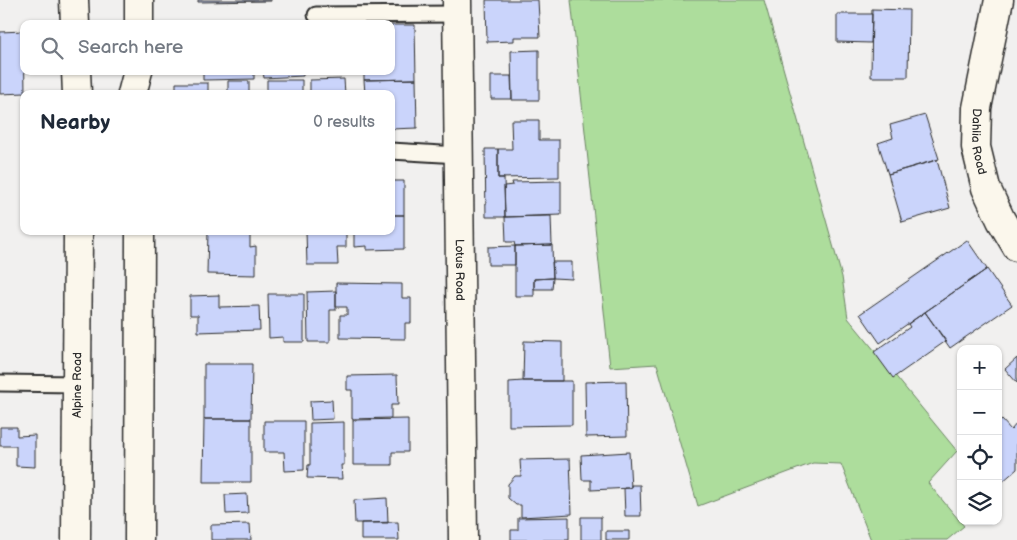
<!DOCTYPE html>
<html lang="en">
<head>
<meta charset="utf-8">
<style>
  :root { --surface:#fff; --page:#f2f2f3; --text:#1f2937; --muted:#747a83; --line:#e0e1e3 }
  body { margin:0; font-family:"Balsamiq Sans",sans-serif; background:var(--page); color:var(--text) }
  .controls { position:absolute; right:15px; bottom:15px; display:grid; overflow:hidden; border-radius:10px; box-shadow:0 1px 4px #0004 }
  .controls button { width:45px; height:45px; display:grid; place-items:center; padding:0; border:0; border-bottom:1px solid var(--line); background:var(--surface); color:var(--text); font:25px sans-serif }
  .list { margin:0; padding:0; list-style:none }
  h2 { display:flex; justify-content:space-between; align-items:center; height:65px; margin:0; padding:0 20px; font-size:21px }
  h2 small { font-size:16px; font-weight:400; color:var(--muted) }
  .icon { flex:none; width:28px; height:28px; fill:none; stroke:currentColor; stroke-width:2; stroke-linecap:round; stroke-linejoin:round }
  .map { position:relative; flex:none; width:1017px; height:540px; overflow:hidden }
  .search { position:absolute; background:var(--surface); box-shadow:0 1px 4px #0004; left:20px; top:20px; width:375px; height:55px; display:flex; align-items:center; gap:12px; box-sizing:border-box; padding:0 18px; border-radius:10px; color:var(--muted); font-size:19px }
  .panel { position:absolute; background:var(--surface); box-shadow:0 1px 4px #0004; left:20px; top:90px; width:375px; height:145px; border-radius:10px }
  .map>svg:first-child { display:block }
  .green { fill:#addd9c; stroke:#6c8464 }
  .building { fill:#cad4fb; stroke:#2b2b2b }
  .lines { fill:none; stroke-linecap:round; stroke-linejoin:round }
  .lane-casing { stroke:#2b2b2b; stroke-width:19 }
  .street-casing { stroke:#2b2b2b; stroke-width:31 }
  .secondary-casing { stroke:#2b2b2b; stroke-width:31 }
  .lane { stroke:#fbf7ec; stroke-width:15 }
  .street { stroke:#fbf7ec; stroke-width:28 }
  .secondary { stroke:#fbf7ec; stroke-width:28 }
  .labels { text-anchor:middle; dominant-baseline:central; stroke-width:5; stroke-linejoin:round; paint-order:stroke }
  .street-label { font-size:12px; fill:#2b2b2b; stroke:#fbf7ec }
</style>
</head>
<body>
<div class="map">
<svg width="1017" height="540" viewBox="0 0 1017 540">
  <rect width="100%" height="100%" fill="#f1f0ef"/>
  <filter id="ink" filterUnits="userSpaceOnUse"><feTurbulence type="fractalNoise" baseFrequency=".02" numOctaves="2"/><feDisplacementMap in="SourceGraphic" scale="10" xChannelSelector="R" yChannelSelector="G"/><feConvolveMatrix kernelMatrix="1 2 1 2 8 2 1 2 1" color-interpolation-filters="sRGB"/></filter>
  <g filter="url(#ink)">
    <path class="green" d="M 571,0 L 764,0 L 842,277 L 848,318 L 957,451 L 928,483 L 964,526 L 947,540 L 871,540 L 841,464 L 813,463 L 698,506 L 657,364 L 610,367 Z"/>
    <path class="building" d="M 198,0 L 271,0 L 271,1 L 198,2 Z
      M 486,0 L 538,0 L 540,37 L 514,37 L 514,41 L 487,42 Z
      M 872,9 L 909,10 L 908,77 L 871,77 Z
      M 837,14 L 872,14 L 871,43 L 837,42 Z
      M 212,21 L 247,21 L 247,24 L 212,24 Z
      M 391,25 L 415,25 L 416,79 L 364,80 L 364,71 L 391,71 Z
      M 24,31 L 25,93 L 0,94 L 0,32 Z
      M 539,50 L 539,100 L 512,100 L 511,51 Z
      M 203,71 L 254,71 L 254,79 L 203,80 Z
      M 263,71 L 303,71 L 303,76 L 264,78 Z
      M 491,76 L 511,76 L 512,99 L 491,99 Z
      M 344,79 L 345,94 L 310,94 L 310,80 Z
      M 416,79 L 417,128 L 391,129 L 391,94 L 365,94 L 364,80 Z
      M 267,80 L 302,80 L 302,94 L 271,94 L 271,92 L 267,92 Z
      M 228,81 L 249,81 L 249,94 L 228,94 Z
      M 176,83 L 208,83 L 208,94 L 176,94 Z
      M 925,115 L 939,159 L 888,174 L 878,143 L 893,138 L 890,125 Z
      M 511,120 L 539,120 L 539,140 L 559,140 L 559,177 L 498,178 L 498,149 L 512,149 Z
      M 485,149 L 498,149 L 498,178 L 504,178 L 505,217 L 486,217 Z
      M 937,160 L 950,208 L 902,222 L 888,174 Z
      M 391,181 L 404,181 L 404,215 L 391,215 Z
      M 561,181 L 561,215 L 505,217 L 504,186 L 513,185 L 512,182 Z
      M 391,215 L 404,215 L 404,249 L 367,250 L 367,246 L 354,247 L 354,231 L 391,231 Z
      M 551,216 L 552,245 L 515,246 L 514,242 L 506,242 L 505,217 Z
      M 208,231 L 250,231 L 250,247 L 256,246 L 256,275 L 207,274 Z
      M 306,231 L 346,231 L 346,247 L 337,247 L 338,265 L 307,265 Z
      M 967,240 L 987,269 L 880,343 L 860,314 Z
      M 552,245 L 553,278 L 534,279 L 534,296 L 515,296 L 515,246 Z
      M 515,246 L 515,265 L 488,265 L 488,247 Z
      M 552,262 L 572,262 L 572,279 L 553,278 Z
      M 987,269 L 1012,305 L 950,348 L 925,312 Z
      M 553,278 L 552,289 L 534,289 L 534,279 Z
      M 336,283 L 402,284 L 402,298 L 411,298 L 411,323 L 405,323 L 405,339 L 340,338 L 340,315 L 347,315 L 347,307 L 336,307 Z
      M 336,291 L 336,310 L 330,310 L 330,342 L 308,342 L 307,292 Z
      M 268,294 L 304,294 L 304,342 L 283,342 L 283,337 L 269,338 Z
      M 219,295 L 219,307 L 259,306 L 260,330 L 198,332 L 198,315 L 190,315 L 190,296 Z
      M 925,312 L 946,341 L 893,378 L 874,352 L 910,327 L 908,324 Z
      M 524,341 L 562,342 L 562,381 L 523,381 Z
      M 1017,358 L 1017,383 L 1005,369 Z
      M 204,364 L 252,364 L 251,419 L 204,419 Z
      M 397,375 L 398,405 L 391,405 L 391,418 L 352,419 L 352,390 L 347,390 L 347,376 Z
      M 523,381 L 572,381 L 572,425 L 509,426 L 509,382 Z
      M 626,381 L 627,436 L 586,437 L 585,382 Z
      M 332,400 L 333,419 L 311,420 L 310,401 Z
      M 204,419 L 251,419 L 251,482 L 203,482 Z
      M 408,419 L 408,452 L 392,452 L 392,465 L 353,465 L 353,420 Z
      M 1002,420 L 1011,430 L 1017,423 L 1017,469 L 1002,482 L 998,479 L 998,423 Z
      M 264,421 L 304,421 L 304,470 L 285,471 L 284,452 L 264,452 Z
      M 344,422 L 344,465 L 341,465 L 342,479 L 307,478 L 308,465 L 310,465 L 310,423 Z
      M 0,427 L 17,427 L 17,436 L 35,435 L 35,467 L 16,466 L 16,446 L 0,446 Z
      M 629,452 L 631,488 L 591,490 L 591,480 L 582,480 L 581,455 Z
      M 570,459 L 572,514 L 521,517 L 521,505 L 516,505 L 508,498 L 508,484 L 515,476 L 521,476 L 520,460 Z
      M 631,485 L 640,485 L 641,516 L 625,516 L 624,488 L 631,488 Z
      M 247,494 L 248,513 L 226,514 L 225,495 Z
      M 387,498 L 388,523 L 355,523 L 354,500 Z
      M 569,517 L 569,540 L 511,540 L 511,530 L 518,530 L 518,518 Z
      M 581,517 L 601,517 L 601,540 L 581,540 Z
      M 398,522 L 399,540 L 361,540 L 361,523 Z
      M 250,524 L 251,540 L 211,540 L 211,525 Z
      M 606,531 L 629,531 L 629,540 L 606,540 Z"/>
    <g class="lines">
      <defs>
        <path id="lane" d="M 316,15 L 457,14
          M 391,151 L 459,155
          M 0,383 L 77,384"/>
        <g id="street">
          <path id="s1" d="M 457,0 L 463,540"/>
          <path id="s2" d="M 999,0 L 977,108 L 976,147 L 986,188 L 1001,220 L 1017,247"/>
        </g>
        <g id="secondary">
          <path d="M 74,0 L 75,24"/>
          <path d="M 139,0 L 139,24"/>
          <path d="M 76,71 L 77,94"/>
          <path d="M 132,94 L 138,71"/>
          <path id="s3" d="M 76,540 L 78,231"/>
          <path d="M 139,540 L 140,231"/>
        </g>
      </defs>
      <use href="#lane" class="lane-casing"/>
      <use href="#street" class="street-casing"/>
      <use href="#secondary" class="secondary-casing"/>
      <use href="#lane" class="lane"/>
      <use href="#street" class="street"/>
      <use href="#secondary" class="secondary"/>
    </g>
  </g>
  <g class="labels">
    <g class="street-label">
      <text stroke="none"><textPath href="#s2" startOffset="144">Dahlia Road</textPath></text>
      <text stroke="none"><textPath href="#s1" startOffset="270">Lotus Road</textPath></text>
      <text stroke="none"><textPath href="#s3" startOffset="155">Alpine Road</textPath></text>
    </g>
  </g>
</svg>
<div class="controls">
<button>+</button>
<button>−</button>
<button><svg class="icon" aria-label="locate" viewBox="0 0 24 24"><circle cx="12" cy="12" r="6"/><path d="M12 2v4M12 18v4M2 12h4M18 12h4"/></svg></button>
<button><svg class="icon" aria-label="layers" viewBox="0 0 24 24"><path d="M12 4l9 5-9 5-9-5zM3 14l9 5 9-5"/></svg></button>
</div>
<div class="search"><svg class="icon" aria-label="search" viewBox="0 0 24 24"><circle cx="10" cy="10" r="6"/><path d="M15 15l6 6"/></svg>Search here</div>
<section class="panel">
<h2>Nearby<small>0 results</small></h2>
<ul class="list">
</ul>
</section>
</div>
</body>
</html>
